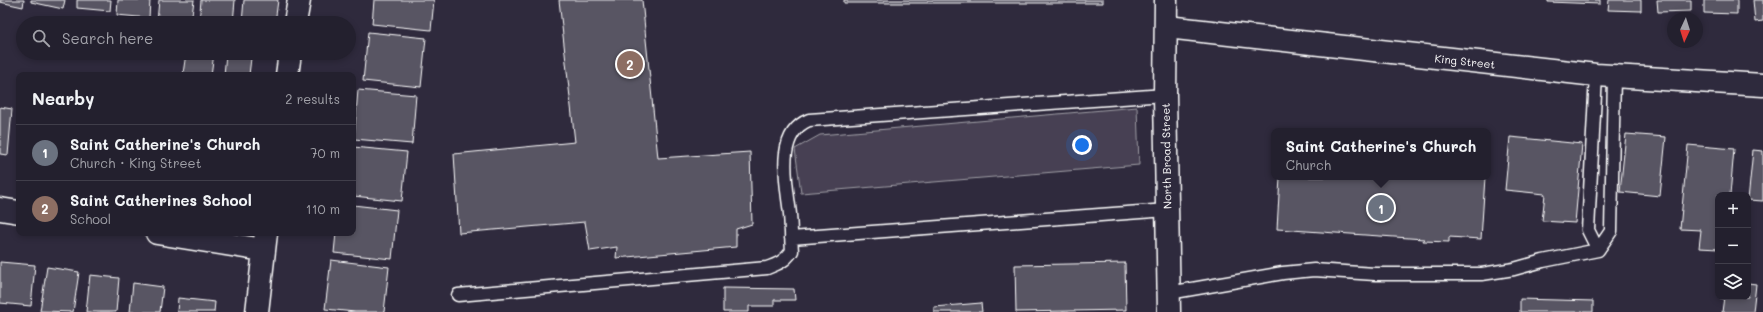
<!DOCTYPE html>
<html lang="en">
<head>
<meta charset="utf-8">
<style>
  :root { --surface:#23202e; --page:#2f2d3a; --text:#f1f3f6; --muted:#a3a3aa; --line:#403e4a; --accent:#8c9099 }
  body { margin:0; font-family:Mali,sans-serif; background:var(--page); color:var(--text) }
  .controls { position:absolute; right:12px; bottom:12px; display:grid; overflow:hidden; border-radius:8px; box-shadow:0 2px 6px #0003 }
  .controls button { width:36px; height:36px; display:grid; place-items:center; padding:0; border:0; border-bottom:1px solid var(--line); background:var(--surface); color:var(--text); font:20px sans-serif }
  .compass { position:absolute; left:1667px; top:12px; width:36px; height:36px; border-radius:50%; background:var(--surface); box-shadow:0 2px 6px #0003; rotate:184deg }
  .you { position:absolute; left:1082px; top:145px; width:14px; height:14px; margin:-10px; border:3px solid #fff; border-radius:50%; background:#1a73e8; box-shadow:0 0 0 6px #1a73e833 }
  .badge { display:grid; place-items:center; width:26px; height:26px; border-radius:50%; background:var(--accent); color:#fff; font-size:13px; font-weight:700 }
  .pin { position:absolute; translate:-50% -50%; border:2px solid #fff; box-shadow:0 1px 4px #0006 }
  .popup { position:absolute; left:1271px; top:128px; width:220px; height:52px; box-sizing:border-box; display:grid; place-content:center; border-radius:8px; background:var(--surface); filter:drop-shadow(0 1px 3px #0005); font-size:13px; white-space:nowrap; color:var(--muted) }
  .popup b { font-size:15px; color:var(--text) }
  .popup::after { content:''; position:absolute; left:50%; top:100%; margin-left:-8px; border:8px solid transparent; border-top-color:var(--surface) }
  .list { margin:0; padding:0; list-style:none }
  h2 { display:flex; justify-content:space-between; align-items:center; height:52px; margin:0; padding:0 16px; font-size:17px }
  h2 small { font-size:13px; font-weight:400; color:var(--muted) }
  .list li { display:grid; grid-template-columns:26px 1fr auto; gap:12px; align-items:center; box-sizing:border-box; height:56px; padding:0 16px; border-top:1px solid var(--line) }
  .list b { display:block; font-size:15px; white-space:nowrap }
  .list p { margin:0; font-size:13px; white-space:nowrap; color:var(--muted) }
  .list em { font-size:13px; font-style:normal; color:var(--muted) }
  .icon { flex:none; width:22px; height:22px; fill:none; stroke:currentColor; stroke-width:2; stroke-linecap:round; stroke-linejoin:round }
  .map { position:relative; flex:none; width:1763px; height:312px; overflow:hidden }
  .search { position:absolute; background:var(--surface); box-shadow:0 2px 6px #0003; left:16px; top:16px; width:340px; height:44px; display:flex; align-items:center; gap:10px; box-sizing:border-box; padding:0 14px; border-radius:22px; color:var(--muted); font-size:15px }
  .panel { position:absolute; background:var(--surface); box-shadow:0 2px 6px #0003; left:16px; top:72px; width:340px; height:164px; border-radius:8px }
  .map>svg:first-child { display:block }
  .green { fill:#464152; stroke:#a2a0a8 }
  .building { fill:#595564; stroke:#fff }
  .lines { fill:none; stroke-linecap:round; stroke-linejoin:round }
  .service-casing { stroke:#fff; stroke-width:15 }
  .minor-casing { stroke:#fff; stroke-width:25 }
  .secondary-casing { stroke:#fff; stroke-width:25 }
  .service { stroke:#2f2a3d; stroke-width:12 }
  .minor { stroke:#2f2a3d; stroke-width:22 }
  .secondary { stroke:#2f2a3d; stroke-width:22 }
  .labels { text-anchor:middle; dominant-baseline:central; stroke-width:3; stroke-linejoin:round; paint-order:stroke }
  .street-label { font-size:11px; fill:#fff; stroke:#2f2a3d }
</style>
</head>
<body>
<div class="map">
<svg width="1763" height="312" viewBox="0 0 1763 312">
  <rect width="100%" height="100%" fill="#2f2a3d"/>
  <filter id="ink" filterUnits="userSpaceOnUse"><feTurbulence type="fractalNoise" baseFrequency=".025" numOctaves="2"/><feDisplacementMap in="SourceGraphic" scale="8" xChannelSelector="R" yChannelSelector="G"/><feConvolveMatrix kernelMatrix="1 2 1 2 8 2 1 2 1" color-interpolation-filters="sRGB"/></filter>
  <g filter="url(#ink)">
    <path class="green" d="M 1137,107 L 1139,165 L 801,193 L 795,149 L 820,135 Z"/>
    <path class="building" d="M 0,0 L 24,0 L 23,7 L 0,2 Z
      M 31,0 L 65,0 L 63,9 L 31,2 Z
      M 77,0 L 111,0 L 110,11 L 77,8 Z
      M 118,0 L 150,0 L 149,18 L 117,15 Z
      M 159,0 L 194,0 L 191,23 L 157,22 Z
      M 201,0 L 235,0 L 233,23 L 199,23 Z
      M 244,0 L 278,0 L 275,23 L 242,23 Z
      M 374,0 L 434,0 L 431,30 L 372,24 Z
      M 559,0 L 642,0 L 658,158 L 750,152 L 752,224 L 736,229 L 736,247 L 616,258 L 617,247 L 590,251 L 585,222 L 459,233 L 454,154 L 575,142 Z
      M 844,0 L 1103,0 L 1103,3 L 844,3 Z
      M 1548,0 L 1600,0 L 1600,4 L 1548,2 Z
      M 1609,0 L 1641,0 L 1641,11 L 1608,10 Z
      M 1657,0 L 1691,0 L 1691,11 L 1658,12 Z
      M 1704,0 L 1737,0 L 1737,14 L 1704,13 Z
      M 1753,0 L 1763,0 L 1763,21 L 1755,22 Z
      M 368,32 L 426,38 L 421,87 L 363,81 Z
      M 186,53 L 214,53 L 211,75 L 183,74 Z
      M 226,54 L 251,58 L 249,75 L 224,75 Z
      M 358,90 L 416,95 L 412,144 L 354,139 Z
      M 0,107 L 12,109 L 8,155 L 0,154 Z
      M 1626,134 L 1666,137 L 1660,196 L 1620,192 Z
      M 1510,137 L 1582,144 L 1575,223 L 1542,221 L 1545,194 L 1505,190 Z
      M 1688,145 L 1734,149 L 1730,195 L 1718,195 L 1718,249 L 1699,248 L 1701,230 L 1680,229 Z
      M 353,147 L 407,152 L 402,201 L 353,196 Z
      M 1753,150 L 1763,151 L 1763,201 L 1748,200 Z
      M 1280,177 L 1485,177 L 1481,239 L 1449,237 L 1449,242 L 1423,241 L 1424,239 L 1277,229 Z
      M 353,205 L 397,210 L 392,259 L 334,253 L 336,233 L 353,233 Z
      M 331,260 L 389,267 L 384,312 L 355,312 L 325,309 Z
      M 0,262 L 35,265 L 31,306 L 0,303 Z
      M 1125,263 L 1126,310 L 1016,312 L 1015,265 Z
      M 47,267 L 79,272 L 73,312 L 40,311 Z
      M 90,275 L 119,278 L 116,312 L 86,312 Z
      M 133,283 L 163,287 L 160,312 L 130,312 Z
      M 1748,283 L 1756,284 L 1753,312 L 1722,312 L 1724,297 L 1748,297 Z
      M 723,288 L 794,289 L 795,300 L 774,300 L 774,306 L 749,306 L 749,312 L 723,312 Z
      M 178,298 L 215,302 L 214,312 L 177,312 Z
      M 1520,299 L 1593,301 L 1593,312 L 1520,312 Z
      M 981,303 L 982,312 L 934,312 L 934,307 Z"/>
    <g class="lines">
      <defs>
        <path id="service" d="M 1596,75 L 1588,230 L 1598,250
          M 791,238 L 1167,210
          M 1169,293 L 1283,273 L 1314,270 L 1375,274 L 1482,274 L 1514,269 L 1543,261 L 1598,250 L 1611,231 L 1614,76
          M 458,295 L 767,268 C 778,264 785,261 792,251 C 791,239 791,226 790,214 C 787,185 774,134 809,120 L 1165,95"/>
        <path id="minor" d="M 295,23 L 299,0
          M 1167,27 L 1596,75 L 1763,85
          M 287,75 L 290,53
          M 0,209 L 19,212
          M 157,233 L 264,250
          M 257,312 L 266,233"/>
        <path id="secondary" d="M 1166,0 L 1165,95 L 1169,312"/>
      </defs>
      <use href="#service" class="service-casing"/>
      <use href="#minor" class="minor-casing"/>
      <use href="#secondary" class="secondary-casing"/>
      <use href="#service" class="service"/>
      <use href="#minor" class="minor"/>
      <use href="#secondary" class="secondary"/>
    </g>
  </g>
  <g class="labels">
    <g class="street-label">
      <text transform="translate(1465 61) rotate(6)">King Street</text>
      <text transform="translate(1166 156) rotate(-91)">North Broad Street</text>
    </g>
  </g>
</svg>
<div class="controls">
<button>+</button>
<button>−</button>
<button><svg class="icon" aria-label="layers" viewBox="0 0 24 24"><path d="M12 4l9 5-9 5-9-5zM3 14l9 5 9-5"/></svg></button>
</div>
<svg class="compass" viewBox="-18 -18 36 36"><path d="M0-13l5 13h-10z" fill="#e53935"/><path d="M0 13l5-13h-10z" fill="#a3a3aa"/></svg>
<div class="you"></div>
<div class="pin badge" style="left:1381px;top:208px;background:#6b7280">1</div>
<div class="popup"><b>Saint Catherine's Church</b>Church</div>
<div class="pin badge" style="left:630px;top:64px;background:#8d6e63">2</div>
<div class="search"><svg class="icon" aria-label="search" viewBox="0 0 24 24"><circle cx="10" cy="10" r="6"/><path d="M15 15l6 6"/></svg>Search here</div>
<section class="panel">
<h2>Nearby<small>2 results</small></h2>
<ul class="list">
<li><span class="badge" style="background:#6b7280">1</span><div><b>Saint Catherine's Church</b><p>Church · King Street</p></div><em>70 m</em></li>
<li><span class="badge" style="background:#8d6e63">2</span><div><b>Saint Catherines School</b><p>School</p></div><em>110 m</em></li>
</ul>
</section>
</div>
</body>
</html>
